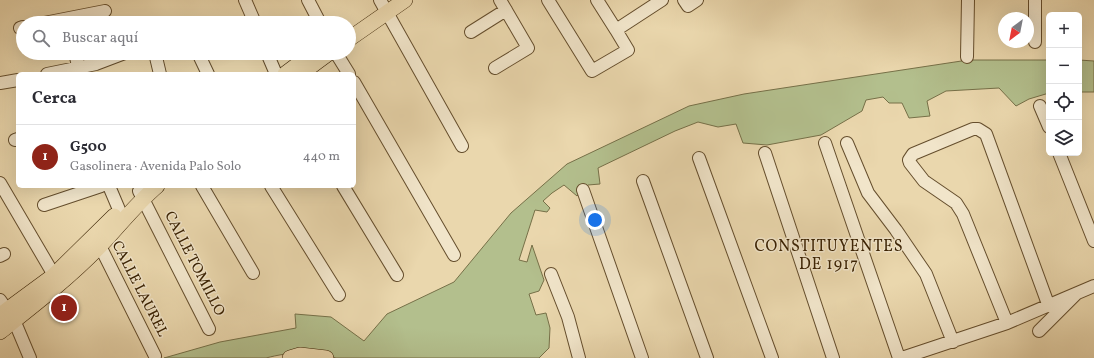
<!DOCTYPE html>
<html lang="es">
<head>
<meta charset="utf-8">
<style>
  :root { --surface:#fff; --page:#f7f7f7; --text:#2b2b33; --muted:#7c7c81; --line:#e1e1e2; --accent:#8f2418 }
  body { margin:0; font-family:Vollkorn,serif; background:var(--page); color:var(--text) }
  .controls { position:absolute; right:12px; top:12px; display:grid; overflow:hidden; border-radius:6px; box-shadow:0 4px 16px #0002 }
  .controls button { width:36px; height:36px; display:grid; place-items:center; padding:0; border:0; border-bottom:1px solid var(--line); background:var(--surface); color:var(--text); font:20px sans-serif }
  .compass { position:absolute; left:998px; top:12px; width:36px; height:36px; border-radius:50%; background:var(--surface); box-shadow:0 4px 16px #0002; rotate:212deg }
  .you { position:absolute; left:595px; top:220px; width:14px; height:14px; margin:-10px; border:3px solid #fff; border-radius:50%; background:#1a73e8; box-shadow:0 0 0 6px #1a73e833 }
  .badge { display:grid; place-items:center; width:26px; height:26px; border-radius:50%; background:var(--accent); color:#fff; font-size:13px; font-weight:700 }
  .pin { position:absolute; translate:-50% -50%; border:2px solid #fff; box-shadow:0 1px 4px #0006 }
  .list { margin:0; padding:0; list-style:none }
  h2 { display:flex; justify-content:space-between; align-items:center; height:52px; margin:0; padding:0 16px; font-size:17px }
  h2 small { font-size:13px; font-weight:400; color:var(--muted) }
  .list li { display:grid; grid-template-columns:26px 1fr auto; gap:12px; align-items:center; box-sizing:border-box; height:64px; padding:0 16px; border-top:1px solid var(--line) }
  .list b { display:block; font-size:15px; white-space:nowrap }
  .list p { margin:0; font-size:13px; white-space:nowrap; color:var(--muted) }
  .list em { font-size:13px; font-style:normal; color:var(--muted) }
  .icon { flex:none; width:22px; height:22px; fill:none; stroke:currentColor; stroke-width:2; stroke-linecap:round; stroke-linejoin:round }
  .map { position:relative; flex:none; width:1094px; height:358px; overflow:hidden }
  .search { position:absolute; background:var(--surface); box-shadow:0 4px 16px #0002; left:16px; top:16px; width:340px; height:44px; display:flex; align-items:center; gap:10px; box-sizing:border-box; padding:0 14px; border-radius:22px; color:var(--muted); font-size:15px }
  .panel { position:absolute; background:var(--surface); box-shadow:0 4px 16px #0002; left:16px; top:72px; width:340px; height:116px; border-radius:6px }
  .map>svg:first-child { display:block }
  .green { fill:#b3bf8d; stroke:#767048 }
  .lines { fill:none; stroke-linecap:round; stroke-linejoin:round }
  .minor-casing { stroke:#654e2d; stroke-width:14 }
  .major-casing { stroke:#392102; stroke-width:16 }
  .minor { stroke:#f1e5ca; stroke-width:12 }
  .major { stroke:#ead7ad; stroke-width:15 }
  .labels { text-anchor:middle; dominant-baseline:central; stroke-width:3; stroke-linejoin:round; paint-order:stroke }
  .street-label { font-size:15px; fill:#392102; stroke:#f1e5ca }
  .neighbourhood-label { font-size:16px; letter-spacing:1px; fill:#392102; stroke:#f1e5ca }
</style>
</head>
<body>
<div class="map">
<svg width="1094" height="358" viewBox="0 0 1094 358">
  <rect width="100%" height="100%" fill="#ead7ad"/>
  <filter id="stains"><feTurbulence type="fractalNoise" baseFrequency=".005" numOctaves="4"/><feColorMatrix values="0 0 0 0 .2 0 0 0 0 .09 0 0 0 0 .02 0 0 0 .5 -.17"/></filter>
  <radialGradient id="worn" r=".72"><stop offset=".6" stop-color="#630" stop-opacity="0"/><stop offset="1" stop-color="#630" stop-opacity=".3"/></radialGradient>
  <path class="green" d="M 968,60 L 1049,60 L 1049,93 L 1029,99 L 1016,106 L 999,88 L 946,91 L 927,101 L 930,116 L 909,118 L 902,103 L 889,103 L 883,97 L 866,100 L 862,111 L 821,135 L 767,145 L 743,143 L 736,124 L 718,127 L 698,122 L 675,131 L 598,168 L 600,184 L 588,185 L 577,196 L 564,185 L 552,193 L 543,201 L 550,208 L 547,212 L 535,210 L 519,260 L 527,262 L 532,245 L 544,280 L 539,291 L 529,294 L 536,315 L 546,313 L 550,328 L 549,348 L 539,358 L 336,358 C 313,350 289,352 266,358 L 164,358 L 220,342 L 296,328 L 295,314 L 331,317 L 364,341 L 387,314 L 454,282 L 511,213 L 567,164 L 689,106 L 744,94 Z
    M 1079,60 L 1094,61 L 1094,92 L 1079,92 Z"/>
  <g class="lines">
    <defs>
      <path id="minor" d="M 245,0 L 255,23
        M 308,0 L 320,23
        M 380,0 L 462,146
        M 548,0 L 592,71 L 628,50 L 616,30 L 662,0
        M 597,0 L 616,30
        M 684,0 L 688,6 L 697,0
        M 1035,0 L 1035,42
        M 44,23 L 105,11
        M 20,28 L 23,27
        M 471,32 L 506,10
        M 75,53 L 80,74
        M 155,53 L 160,74
        M 198,53 L 208,74
        M 267,53 L 276,74
        M 336,53 L 349,74
        M 967,57 L 968,0
        M 495,68 L 528,48 L 500,0
        M 47,74 L 96,64 L 125,53
        M 354,82 L 454,255
        M 0,83 L 18,80
        M 1040,106 L 1049,127
        M 15,140 L 18,139
        M 825,143 L 899,358
        M 847,143 L 868,193 L 896,230 L 926,274 L 953,342
        M 765,153 L 833,358
        M 1059,153 L 1094,241
        M 699,158 L 772,358
        M 643,181 L 707,358
        M 0,183 L 58,282
        M 109,186 L 123,219
        M 202,186 L 253,273
        M 271,186 L 339,295
        M 343,186 L 397,275
        M 583,190 L 642,358
        M 139,191 L 209,329
        M 44,205 L 101,186
        M 94,240 L 100,246 L 155,356
        M 0,256 L 4,254
        M 551,274 L 568,317 L 579,358
        M 0,300 L 14,320 L 30,358
        M 1007,323 L 963,214 L 956,203 L 924,181 L 910,163 L 909,160 L 913,154 L 973,129 L 978,129 L 986,134 L 1048,304
        M 1039,331 L 1076,294
        M 902,358 L 1007,323 L 1094,286"/>
      <path id="major" d="M 349,39 L 405,0
        M 306,70 L 329,53
        M 285,74 L 313,53
        M 0,315 L 53,276 L 114,216
        M 0,332 C 34,305 69,278 100,246 C 119,226 136,204 157,186
        M 290,358 L 300,355 L 326,358"/>
    </defs>
    <use href="#minor" class="minor-casing"/>
    <use href="#major" class="major-casing"/>
    <use href="#minor" class="minor"/>
    <use href="#major" class="major"/>
  </g>
  <g class="labels">
    <g class="street-label">
      <text transform="translate(194 264) rotate(63)">CALLE TOMILLO</text>
      <text transform="translate(139 289) rotate(63)">CALLE LAUREL</text>
    </g>
    <g class="neighbourhood-label">
      <text x="829" y="247">CONSTITUYENTES<tspan x="829" dy="18">DE 1917</tspan></text>
    </g>
  </g>
  <rect width="100%" height="100%" filter="url(#stains)"/>
  <rect width="100%" height="100%" fill="url(#worn)"/>
</svg>
<div class="controls">
<button>+</button>
<button>−</button>
<button><svg class="icon" aria-label="locate" viewBox="0 0 24 24"><circle cx="12" cy="12" r="6"/><path d="M12 2v4M12 18v4M2 12h4M18 12h4"/></svg></button>
<button><svg class="icon" aria-label="layers" viewBox="0 0 24 24"><path d="M12 4l9 5-9 5-9-5zM3 14l9 5 9-5"/></svg></button>
</div>
<svg class="compass" viewBox="-18 -18 36 36"><path d="M0-13l5 13h-10z" fill="#e53935"/><path d="M0 13l5-13h-10z" fill="#7c7c81"/></svg>
<div class="you"></div>
<div class="pin badge" style="left:64px;top:308px">1</div>
<div class="search"><svg class="icon" aria-label="search" viewBox="0 0 24 24"><circle cx="10" cy="10" r="6"/><path d="M15 15l6 6"/></svg>Buscar aquí</div>
<section class="panel">
<h2>Cerca<small></small></h2>
<ul class="list">
<li><span class="badge">1</span><div><b>G500</b><p>Gasolinera · Avenida Palo Solo</p></div><em>440 m</em></li>
</ul>
</section>
</div>
</body>
</html>
